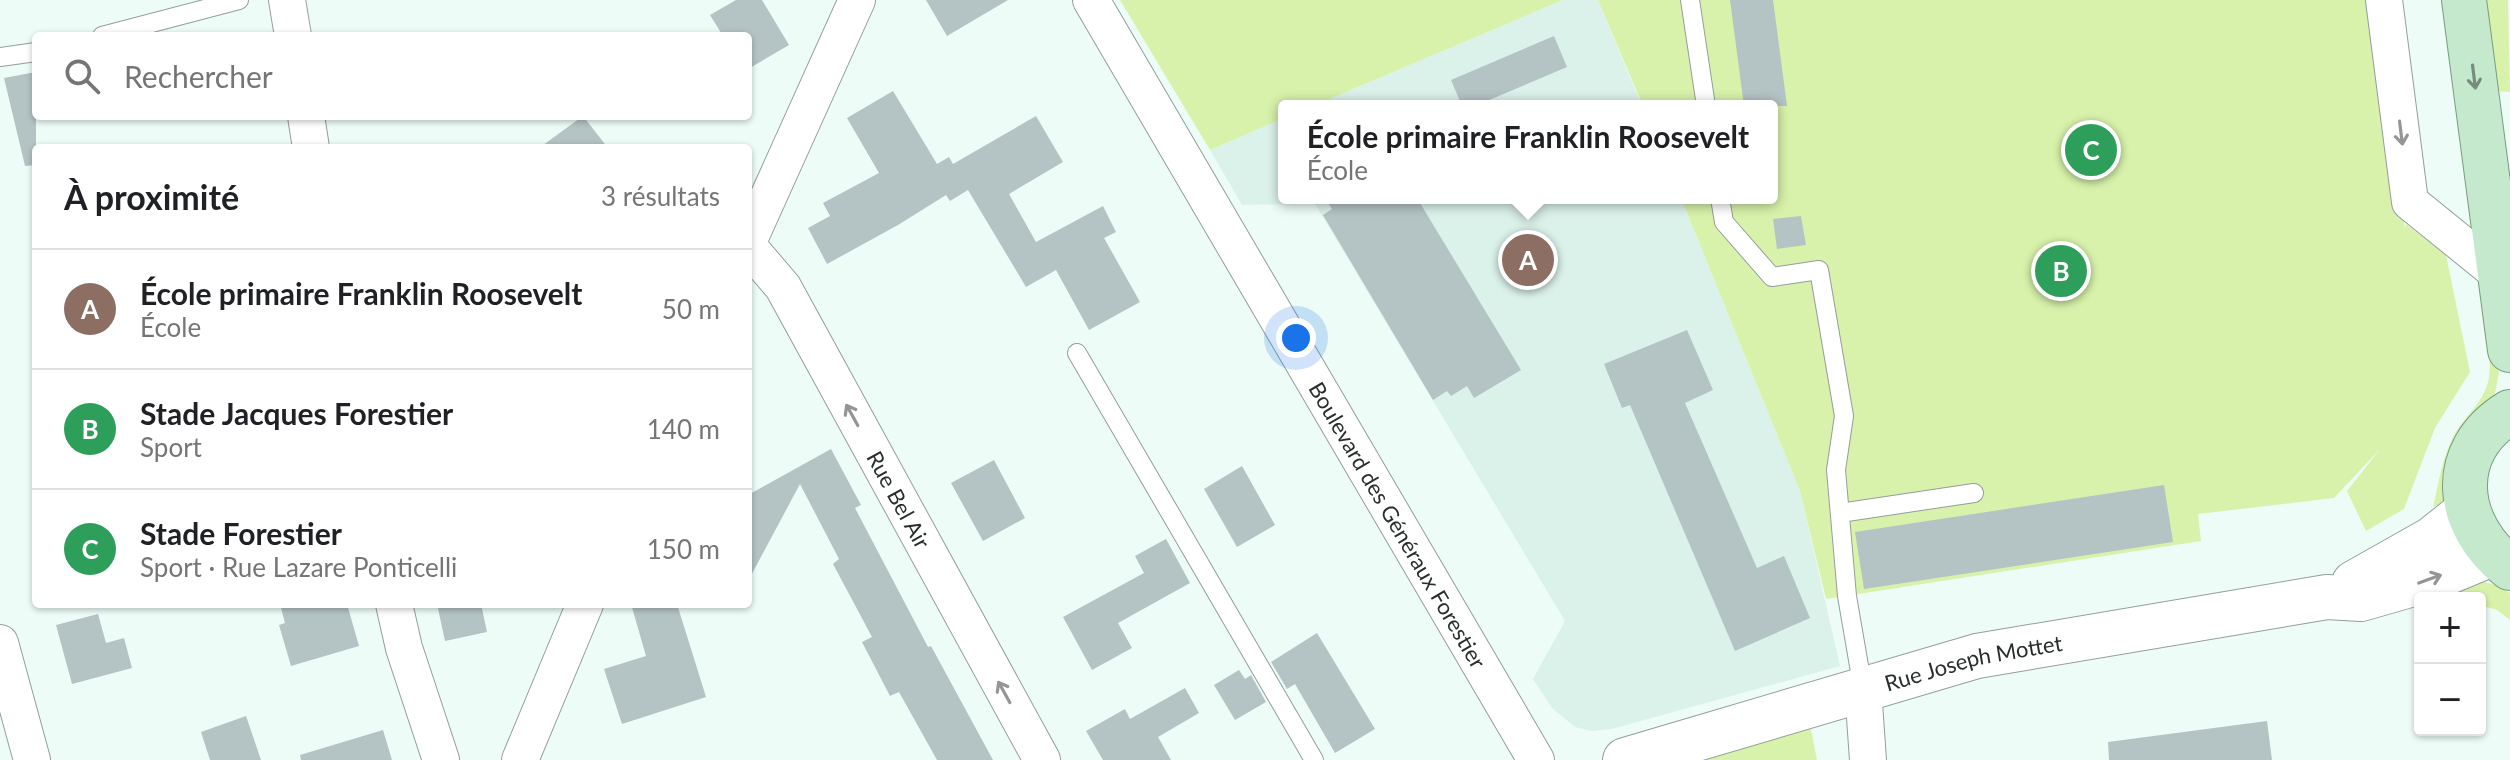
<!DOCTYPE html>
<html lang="fr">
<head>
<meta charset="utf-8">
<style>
  :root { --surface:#fff; --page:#f6f6f6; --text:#202124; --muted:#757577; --line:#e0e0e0; --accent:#d93025 }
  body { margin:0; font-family:Lato,sans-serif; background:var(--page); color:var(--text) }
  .controls { position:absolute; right:24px; bottom:24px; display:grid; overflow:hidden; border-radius:8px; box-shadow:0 2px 6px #0004 }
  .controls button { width:72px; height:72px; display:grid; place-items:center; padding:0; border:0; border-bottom:2px solid var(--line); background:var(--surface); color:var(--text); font:40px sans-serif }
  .you { position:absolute; left:1296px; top:338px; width:28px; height:28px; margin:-20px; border:6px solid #fff; border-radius:50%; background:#1a73e8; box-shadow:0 0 0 12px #1a73e833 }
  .badge { display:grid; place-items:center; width:52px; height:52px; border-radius:50%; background:var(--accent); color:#fff; font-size:26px; font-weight:700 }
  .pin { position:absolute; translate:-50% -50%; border:4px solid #fff; box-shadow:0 2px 8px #0006 }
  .popup { position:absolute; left:1278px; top:100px; width:500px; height:104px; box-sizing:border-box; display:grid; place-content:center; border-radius:8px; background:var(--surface); filter:drop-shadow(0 2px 6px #0005); font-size:26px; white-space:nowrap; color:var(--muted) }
  .popup b { font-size:30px; color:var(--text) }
  .popup::after { content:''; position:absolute; left:50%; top:100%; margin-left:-16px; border:16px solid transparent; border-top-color:var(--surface) }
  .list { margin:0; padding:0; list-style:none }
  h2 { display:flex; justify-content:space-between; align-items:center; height:104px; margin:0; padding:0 32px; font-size:34px }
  h2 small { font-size:26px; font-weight:400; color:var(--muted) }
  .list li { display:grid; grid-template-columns:52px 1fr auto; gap:24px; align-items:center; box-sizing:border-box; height:120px; padding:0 32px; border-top:2px solid var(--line) }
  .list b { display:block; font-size:30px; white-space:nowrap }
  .list p { margin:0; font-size:26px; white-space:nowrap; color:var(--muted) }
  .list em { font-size:26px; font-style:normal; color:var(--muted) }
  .icon { flex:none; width:44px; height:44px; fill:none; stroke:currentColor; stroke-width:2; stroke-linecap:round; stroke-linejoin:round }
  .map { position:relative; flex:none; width:2510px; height:760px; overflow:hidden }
  .search { position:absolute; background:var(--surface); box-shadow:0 2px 6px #0004; left:32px; top:32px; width:720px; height:88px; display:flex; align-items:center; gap:20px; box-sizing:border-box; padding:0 28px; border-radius:8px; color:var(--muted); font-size:30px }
  .panel { position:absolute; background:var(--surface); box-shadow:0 2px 6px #0004; left:32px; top:144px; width:720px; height:464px; border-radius:8px }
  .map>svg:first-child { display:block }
  .built { fill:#dbf2eb }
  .green { fill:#d8f2ab }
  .building { fill:#b4c3c4 }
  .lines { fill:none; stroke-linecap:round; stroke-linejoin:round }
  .lane-casing { stroke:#929f9b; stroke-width:20 }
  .street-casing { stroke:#929f9b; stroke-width:38 }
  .secondary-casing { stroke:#929f9b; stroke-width:46 }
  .primary-casing { stroke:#769e7e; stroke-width:46 }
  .lane { stroke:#fff; stroke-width:18 }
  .street { stroke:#fff; stroke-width:36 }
  .secondary { stroke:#fff; stroke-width:44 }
  .primary { stroke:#c5e9cc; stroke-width:44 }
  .oneway { stroke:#778c7c }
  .oneway2 { stroke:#949696 }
  .labels { text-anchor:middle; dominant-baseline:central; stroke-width:6; stroke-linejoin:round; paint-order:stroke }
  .street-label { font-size:22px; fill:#292e2d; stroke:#fff }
</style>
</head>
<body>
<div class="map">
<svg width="2510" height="760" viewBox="0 0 2510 760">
  <rect width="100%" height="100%" fill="#edfcf7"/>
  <path class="built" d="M 1563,0 L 1598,0 L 1642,106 L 1313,106 Z
    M 1284,118 L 1284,198 L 1681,198 L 1800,491 L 1840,666 L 1612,729 L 1591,731 L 1575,727 L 1552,708 L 1533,679 L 1565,621 L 1315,204 L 1242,205 L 1210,150 Z"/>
  <path class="green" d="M 1120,0 L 1563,0 L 1313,106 L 1284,106 L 1284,118 L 1210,150 Z
    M 1598,0 L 2375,0 L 2405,229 L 2406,224 L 2446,255 L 2470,372 L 2435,428 L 2404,509 L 2366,531 L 2347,491 L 2380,449 L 2334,498 L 2198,514 L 2201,541 L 1826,599 L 1800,491 L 1681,198 L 1772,198 L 1772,106 L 1643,106 Z
    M 2483,0 L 2508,0 L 2510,92 L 2497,91 Z
    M 2490,306 L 2499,373 L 2494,398 L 2448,478 L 2444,502 L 2433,507 C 2439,482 2442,458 2454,435 C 2465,416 2486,400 2489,377 C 2492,355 2486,331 2482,309 Z
    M 2468,578 L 2496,585 L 2510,593 L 2510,620 L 2497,610 L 2480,605 L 2480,598 L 2456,598 L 2440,594 Z
    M 1810,724 L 1817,760 L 1696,760 Z"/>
  <path class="building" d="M 736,0 L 762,0 L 789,45 L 748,69 L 748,36 L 723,36 L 710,15 Z
    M 926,0 L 1008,0 L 947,36 Z
    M 1730,0 L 1773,0 L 1787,106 L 1744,106 Z
    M 1554,36 L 1567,67 L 1475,106 L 1462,106 L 1451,80 Z
    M 36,72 L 36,165 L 25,166 L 4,78 Z
    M 893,91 L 937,164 L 949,157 L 953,164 L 1036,116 L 1063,162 L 1009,194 L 1036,242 L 1103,206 L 1116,232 L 1104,238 L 1140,302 L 1089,330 L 1056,270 L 1026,287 L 968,190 L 950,201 L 946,195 L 898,225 L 827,264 L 808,228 L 830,216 L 823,203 L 879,173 L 847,118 Z
    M 583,116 L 608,148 L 539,148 Z
    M 1325,198 L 1417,198 L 1521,370 L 1474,398 L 1467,386 L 1451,396 L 1447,391 L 1433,400 L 1323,215 L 1332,209 Z
    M 1801,216 L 1806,245 L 1777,249 L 1773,219 Z
    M 1687,330 L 1713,390 L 1685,403 L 1757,568 L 1784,556 L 1810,618 L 1735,651 L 1630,405 L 1622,408 L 1604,364 Z
    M 831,449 L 861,505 L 855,508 L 928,647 L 931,646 L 993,760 L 937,760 L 899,692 L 890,696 L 862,642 L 872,637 L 833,564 L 839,559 L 800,484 L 748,581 L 748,495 Z
    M 994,460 L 1025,518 L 983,541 L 951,483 Z
    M 1242,466 L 1275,525 L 1237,547 L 1204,489 Z
    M 2164,485 L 2173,542 L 1864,589 L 1855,532 Z
    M 1166,539 L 1190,583 L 1118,623 L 1132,648 L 1092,670 L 1063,617 L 1144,573 L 1135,556 Z
    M 280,604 L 347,604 L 359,646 L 291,666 L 279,625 L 285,623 Z
    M 437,604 L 481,604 L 487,632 L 445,641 Z
    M 631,604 L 677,604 L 706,697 L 622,724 L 604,669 L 646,656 Z
    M 98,614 L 106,643 L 124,638 L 132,668 L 72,684 L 56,625 Z
    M 1317,633 L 1375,729 L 1335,753 L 1295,684 L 1287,689 L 1271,662 Z
    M 1239,670 L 1245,679 L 1251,675 L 1266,702 L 1235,720 L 1214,685 Z
    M 1185,688 L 1199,713 L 1158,737 L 1171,760 L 1103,760 L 1086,731 L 1125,709 L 1130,719 Z
    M 246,716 L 261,760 L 210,760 L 201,732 Z
    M 2267,721 L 2272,760 L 2109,760 L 2108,742 Z
    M 383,730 L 392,760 L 301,760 L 300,755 Z"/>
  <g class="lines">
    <defs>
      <path id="lane" d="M 1690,0 L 1706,106
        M 102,36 L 239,0
        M 0,57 L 36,52
        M 1720,198 L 1724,222 L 1772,277 L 1819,270 L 1844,416 L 1836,470 L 1847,596 L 1863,689
        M 1077,353 L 1314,760
        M 1840,513 L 1974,493"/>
      <g id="street">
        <path d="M 287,0 L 293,36"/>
        <path id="s1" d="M 1091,0 L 1536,760"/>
        <path d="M 2384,0 L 2410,202 L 2500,275"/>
        <path d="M 306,116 L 311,148"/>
        <path d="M 748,242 L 857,0"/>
        <path id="s2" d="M 748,246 L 783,287 L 1042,760"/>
        <path d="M 394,604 L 404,648 L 441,760"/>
        <path d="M 0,643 L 32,760"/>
        <path d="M 1863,689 L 1868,760"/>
        <path d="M 520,760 L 585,604"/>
      </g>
      <g id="secondary">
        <path d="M 2354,583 L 2432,539 L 2467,511"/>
        <path id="s3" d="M 1625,760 L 1977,656 L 2327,597 L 2361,599 L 2434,578 L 2492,554"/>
      </g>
      <path id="primary" d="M 2464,0 L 2510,350
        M 2510,412 C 2446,451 2454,525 2510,568"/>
    </defs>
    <use href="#lane" class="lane-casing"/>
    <use href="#street" class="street-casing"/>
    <use href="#secondary" class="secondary-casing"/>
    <use href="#primary" class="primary-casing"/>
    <use href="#lane" class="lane"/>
    <use href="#street" class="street"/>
    <use href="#secondary" class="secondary"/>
    <use href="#primary" class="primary"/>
  </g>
  <defs><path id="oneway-shaft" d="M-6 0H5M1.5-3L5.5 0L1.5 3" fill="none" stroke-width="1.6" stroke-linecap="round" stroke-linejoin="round" transform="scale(2)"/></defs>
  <use class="oneway" href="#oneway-shaft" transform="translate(2474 77) rotate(83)"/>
  <g class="oneway2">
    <use href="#oneway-shaft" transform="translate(2401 133) rotate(83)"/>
    <use href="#oneway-shaft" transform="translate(852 415) rotate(-119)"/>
    <use href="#oneway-shaft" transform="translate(2430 579) rotate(-20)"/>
    <use href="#oneway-shaft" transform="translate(1004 692) rotate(-119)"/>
  </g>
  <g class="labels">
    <g class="street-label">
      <text stroke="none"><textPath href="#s2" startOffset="296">Rue Bel Air</textPath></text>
      <text stroke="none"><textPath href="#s1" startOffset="608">Boulevard des Généraux Forestier</textPath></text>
      <text stroke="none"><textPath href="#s3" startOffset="362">Rue Joseph Mottet</textPath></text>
    </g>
  </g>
</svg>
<div class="controls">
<button>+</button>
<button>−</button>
</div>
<div class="you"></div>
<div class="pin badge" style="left:1528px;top:260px;background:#8d6e63">A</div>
<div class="popup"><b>École primaire Franklin Roosevelt</b>École</div>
<div class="pin badge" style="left:2061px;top:271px;background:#2e9e5b">B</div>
<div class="pin badge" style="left:2091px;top:150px;background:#2e9e5b">C</div>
<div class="search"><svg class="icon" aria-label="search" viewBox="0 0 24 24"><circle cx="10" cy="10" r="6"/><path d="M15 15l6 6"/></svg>Rechercher</div>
<section class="panel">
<h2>À proximité<small>3 résultats</small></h2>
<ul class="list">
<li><span class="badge" style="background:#8d6e63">A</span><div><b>École primaire Franklin Roosevelt</b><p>École</p></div><em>50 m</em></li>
<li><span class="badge" style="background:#2e9e5b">B</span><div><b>Stade Jacques Forestier</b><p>Sport</p></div><em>140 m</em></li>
<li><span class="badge" style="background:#2e9e5b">C</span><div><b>Stade Forestier</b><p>Sport · Rue Lazare Ponticelli</p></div><em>150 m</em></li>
</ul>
</section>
</div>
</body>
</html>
